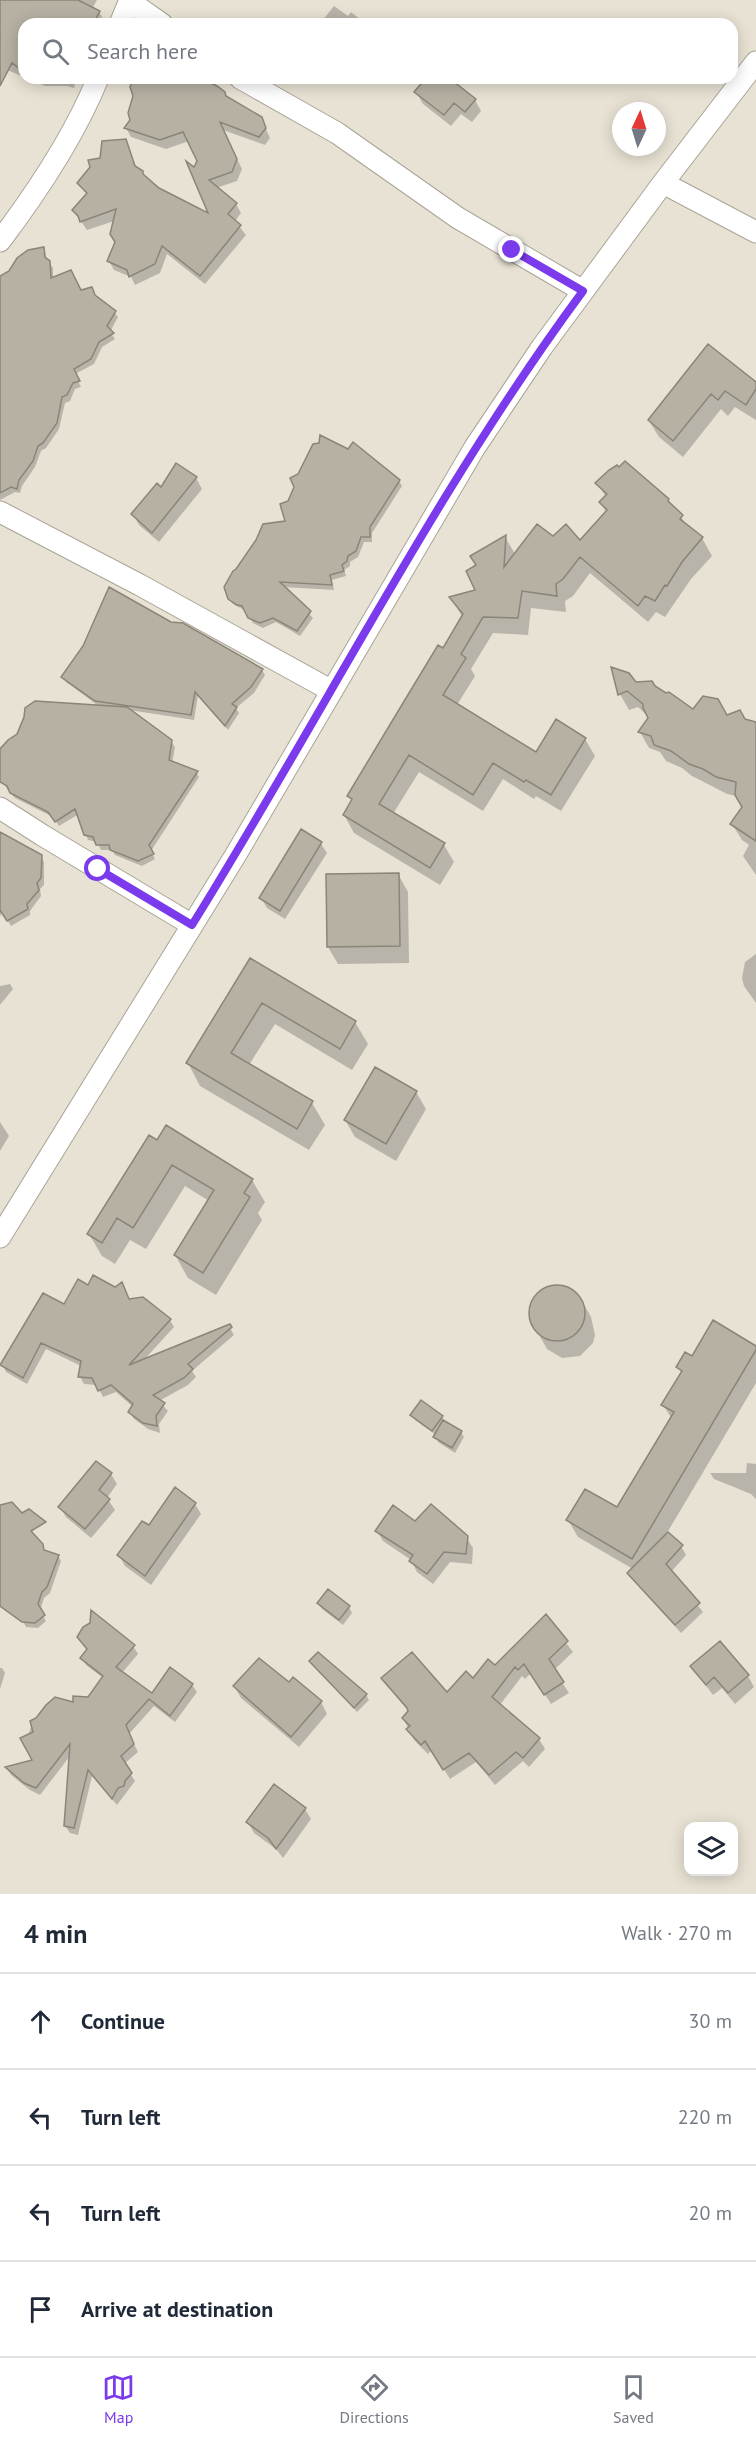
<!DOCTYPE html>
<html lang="en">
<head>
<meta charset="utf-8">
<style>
  :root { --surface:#fff; --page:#f2f2f3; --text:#1f2937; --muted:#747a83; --line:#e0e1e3; --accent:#7c3aed }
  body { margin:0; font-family:"PT Sans",sans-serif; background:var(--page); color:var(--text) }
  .controls { position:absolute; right:18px; bottom:18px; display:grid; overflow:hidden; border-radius:12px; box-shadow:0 3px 15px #0003 }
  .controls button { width:54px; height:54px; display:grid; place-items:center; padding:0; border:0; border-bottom:2px solid var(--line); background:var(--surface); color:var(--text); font:30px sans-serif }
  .compass { position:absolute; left:612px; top:102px; width:54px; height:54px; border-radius:50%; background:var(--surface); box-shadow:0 3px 15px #0003; rotate:4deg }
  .stop { position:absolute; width:18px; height:18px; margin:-14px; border:4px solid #7c3aed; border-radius:50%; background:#fff }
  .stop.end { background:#7c3aed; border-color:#fff; box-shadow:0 2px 6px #0008 }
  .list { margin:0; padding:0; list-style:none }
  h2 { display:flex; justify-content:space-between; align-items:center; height:78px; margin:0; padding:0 24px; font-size:26px }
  h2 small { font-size:20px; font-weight:400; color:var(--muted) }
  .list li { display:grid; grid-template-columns:39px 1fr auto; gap:18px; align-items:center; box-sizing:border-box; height:96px; padding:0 24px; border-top:2px solid var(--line) }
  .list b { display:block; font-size:22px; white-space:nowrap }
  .list em { font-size:20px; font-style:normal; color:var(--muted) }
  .icon { flex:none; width:33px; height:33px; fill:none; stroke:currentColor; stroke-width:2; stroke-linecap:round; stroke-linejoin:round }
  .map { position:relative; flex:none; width:756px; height:1894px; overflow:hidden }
  .search { position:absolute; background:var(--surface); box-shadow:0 3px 15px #0003; left:18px; right:18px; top:18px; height:66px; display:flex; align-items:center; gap:15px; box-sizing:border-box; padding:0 21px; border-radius:18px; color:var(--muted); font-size:22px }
  .sheet { height:462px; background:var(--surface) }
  nav { display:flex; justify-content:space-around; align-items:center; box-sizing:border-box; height:84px; border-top:2px solid var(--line); background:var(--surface); font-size:16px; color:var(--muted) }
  nav a { display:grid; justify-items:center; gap:3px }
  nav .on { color:var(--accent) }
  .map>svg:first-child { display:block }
  .shadow { fill:#0003 }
  .building { fill:#b7b1a4; stroke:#8a8578; stroke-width:1.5 }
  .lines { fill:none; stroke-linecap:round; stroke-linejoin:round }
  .minor-casing { stroke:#a9a497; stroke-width:23 }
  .minor { stroke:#fff; stroke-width:21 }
  .route { stroke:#7c3aed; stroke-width:8 }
</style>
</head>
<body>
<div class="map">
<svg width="756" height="1894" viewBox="0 0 756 1894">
  <rect width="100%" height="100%" fill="#e8e2d4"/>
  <path class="shadow" d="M 19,0 L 97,0 L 92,9 L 99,12 L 102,17 L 98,24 L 24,24 L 24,77 L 0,67 L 0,26 Z
    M 334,6 L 348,16 L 351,12 L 366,24 L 324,24 L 322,21 Z
    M 25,78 L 76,78 L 74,88 L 67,86 L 45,86 Z
    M 136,78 L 201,78 L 227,98 L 261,118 L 270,138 L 265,145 L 223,130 L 242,169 L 237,181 L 216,188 L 236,204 L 241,213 L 235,221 L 246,235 L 205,284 L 167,254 L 160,273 L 135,285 L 131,277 L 114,270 L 109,261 L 116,243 L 114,221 L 87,230 L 73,210 L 87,195 L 79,183 L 102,159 L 125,141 L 137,169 L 145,178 L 158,189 L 211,216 L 194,170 L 198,161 L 189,141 L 166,149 L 131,137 L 126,128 L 132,120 Z
    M 427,78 L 447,78 L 475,100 L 481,111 L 472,122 L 461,114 L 451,126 L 423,104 L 416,92 Z
    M 44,248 L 47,260 L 53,268 L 53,278 L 95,297 L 114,312 L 118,317 L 110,332 L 115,339 L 102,347 L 94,364 L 75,374 L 81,387 L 75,389 L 70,401 L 65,403 L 59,429 L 46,448 L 41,451 L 35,467 L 22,486 L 20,493 L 15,492 L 0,500 L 0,281 Z
    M 708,346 L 756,384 L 756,420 L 735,407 L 728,416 L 721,409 L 683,457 L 659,437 L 649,421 Z
    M 176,465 L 196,478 L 202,489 L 159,542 L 139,525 L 133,514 L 162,489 Z
    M 399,481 L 402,486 L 372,533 L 372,542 L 364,542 L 358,557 L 350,562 L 350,566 L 344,570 L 346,576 L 332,580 L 334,590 L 283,587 L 313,618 L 300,636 L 276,622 L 263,628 L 253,623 L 246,611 L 233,604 L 229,598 L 287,522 Z
    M 597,483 L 668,500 L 689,528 L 702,538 L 712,556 L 691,579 L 665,617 L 656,612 L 648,622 L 590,573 L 573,596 L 565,601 L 566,612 L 531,608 L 528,635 L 493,633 L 471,669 L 475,676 L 457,705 L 537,754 L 585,739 L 595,756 L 561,811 L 536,796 L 534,799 L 503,779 L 483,811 L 419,772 L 393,814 L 444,845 L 454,862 L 440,885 L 354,833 L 344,815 L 352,802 L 349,796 L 463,618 L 451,598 L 477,591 L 478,566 L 505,537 L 515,554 L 553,538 L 580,542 L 607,513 L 601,503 L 606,497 Z
    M 171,623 L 262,670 L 265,675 L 254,693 L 236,708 L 239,713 L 228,730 L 198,695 L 194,720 L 129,710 L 171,741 L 175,747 L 172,763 L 196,772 L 199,777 L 151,851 L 155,859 L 142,866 L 115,855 L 112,850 L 101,850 L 97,842 L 88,840 L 79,814 L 59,826 L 53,817 L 15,798 L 7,789 L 0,774 L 0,754 L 100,707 L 66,682 L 63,677 Z
    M 636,683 L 654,687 L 693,711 L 756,724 L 756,875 L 743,856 L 749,845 L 742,840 L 732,824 L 743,807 L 737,796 L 727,794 L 692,776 L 682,768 L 666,761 L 660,752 L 649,748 L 640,732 L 650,718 L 638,707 L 629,710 L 620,694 Z
    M 302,831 L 321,844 L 327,853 L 285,919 L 267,908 L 261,898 Z
    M 0,835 L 41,856 L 44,862 L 44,885 L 40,889 L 41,896 L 30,911 L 30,915 L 11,926 L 2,911 L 0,917 Z
    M 398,874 L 408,892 L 409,963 L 338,964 L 328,947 Z
    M 756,954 L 756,1003 L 744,986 L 742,978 L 745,962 Z
    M 250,960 L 355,1022 L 368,1044 L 352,1070 L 275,1024 L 249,1065 L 312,1103 L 325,1125 L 309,1150 L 200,1086 L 188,1063 Z
    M 10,984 L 13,989 L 0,1005 L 0,986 Z
    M 375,1069 L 416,1092 L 426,1109 L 396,1161 L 355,1137 L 345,1120 Z
    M 0,1122 L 9,1136 L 0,1151 Z
    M 149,1137 L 252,1180 L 265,1202 L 258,1213 L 262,1220 L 216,1295 L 188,1278 L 175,1255 L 209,1201 L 185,1186 L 146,1249 L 130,1240 L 115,1264 L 102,1256 L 89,1234 Z
    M 550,1287 L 567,1288 L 581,1299 L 591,1317 L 595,1335 L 593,1343 L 580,1356 L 562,1358 L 547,1349 L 532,1322 L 531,1305 L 536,1297 Z
    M 129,1301 L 170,1320 L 174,1327 L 143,1361 L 229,1326 L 234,1335 L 192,1371 L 196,1377 L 188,1385 L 159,1401 L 168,1411 L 159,1424 L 160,1433 L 148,1429 L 134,1419 L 130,1412 L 133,1407 L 116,1392 L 103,1397 L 97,1385 L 84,1384 L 80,1377 L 81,1366 L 46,1349 L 27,1384 L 6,1372 L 2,1364 L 64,1306 Z
    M 756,1348 L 756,1383 L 667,1533 L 681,1546 L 686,1555 L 671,1572 L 703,1612 L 681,1633 L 634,1581 L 629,1573 L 633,1569 L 578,1537 L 568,1520 L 617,1509 L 672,1419 L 663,1405 L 682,1374 L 678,1367 Z
    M 412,1415 L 442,1417 L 445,1422 L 461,1432 L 464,1437 L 455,1453 L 438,1442 L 436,1435 L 415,1420 Z
    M 747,1463 L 756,1464 L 756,1499 L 751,1494 L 714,1479 L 710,1473 L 746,1473 Z
    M 111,1474 L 117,1484 L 107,1498 L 115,1510 L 91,1538 L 66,1517 L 60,1507 Z
    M 195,1504 L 201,1514 L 151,1585 L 125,1566 L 119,1555 L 149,1527 Z
    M 0,1521 L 42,1545 L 45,1552 L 58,1556 L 61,1561 L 50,1593 L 44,1598 L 40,1611 L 46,1621 L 38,1628 L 26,1627 L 0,1578 Z
    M 415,1523 L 466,1537 L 473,1548 L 472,1564 L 450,1562 L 433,1584 L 417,1572 L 411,1560 L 383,1541 L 377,1531 Z
    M 328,1591 L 349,1607 L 352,1613 L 343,1625 L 322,1609 L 319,1603 Z
    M 546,1617 L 573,1652 L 554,1670 L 569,1693 L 551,1704 L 531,1673 L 525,1679 L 522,1676 L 500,1705 L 539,1739 L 545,1749 L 529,1767 L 523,1761 L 495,1785 L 476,1762 L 450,1779 L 432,1750 L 428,1754 L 414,1740 L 403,1718 L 409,1712 L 383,1679 L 446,1694 L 495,1667 Z
    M 79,1637 L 133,1646 L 138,1654 L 122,1673 L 152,1695 L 192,1685 L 197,1692 L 175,1722 L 154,1706 L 129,1734 L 138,1752 L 124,1764 L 135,1781 L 117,1805 L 92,1776 L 78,1835 L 70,1833 L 65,1826 L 70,1756 L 40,1795 L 30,1790 L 11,1775 L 7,1768 L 35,1761 L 25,1745 L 33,1721 L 47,1706 L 74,1704 L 88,1699 L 103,1678 L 86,1665 L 82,1658 L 88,1650 Z
    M 311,1662 L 366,1695 L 369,1700 L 357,1712 Z
    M 692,1667 L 748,1676 L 754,1687 L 735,1704 L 722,1688 L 713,1695 Z
    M 0,1668 L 2,1668 L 5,1673 L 0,1689 Z
    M 289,1684 L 321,1702 L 327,1714 L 299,1747 L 241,1698 L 235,1687 Z
    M 305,1809 L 311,1819 L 283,1858 L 276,1849 L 254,1833 L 248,1822 Z"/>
  <path class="building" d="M 0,0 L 78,0 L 100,11 L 93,24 L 24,24 L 24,72 L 12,63 L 0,86 Z
    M 134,78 L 200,78 L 217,86 L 225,92 L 226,96 L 262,117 L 266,128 L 259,137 L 220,122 L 237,159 L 232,172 L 209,180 L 237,203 L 228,214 L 241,225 L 200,276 L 162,246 L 155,264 L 129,277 L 127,270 L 107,261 L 115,242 L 110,234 L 116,209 L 80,222 L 78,216 L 72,210 L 87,193 L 77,183 L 90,167 L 88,160 L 100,158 L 102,141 L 126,139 L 135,166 L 143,171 L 143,174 L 159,188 L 208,213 L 186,161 L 194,167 L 197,161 L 183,132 L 160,140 L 124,128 L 130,120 L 128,113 L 133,96 L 130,87 Z
    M 426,78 L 449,78 L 476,99 L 465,112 L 454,103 L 444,115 L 414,92 Z
    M 44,247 L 45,257 L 50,261 L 51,278 L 71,270 L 81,290 L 92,287 L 95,295 L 116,311 L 107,326 L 114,333 L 99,342 L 91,359 L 74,369 L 80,381 L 73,383 L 67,395 L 62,397 L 57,423 L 43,443 L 38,446 L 33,461 L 19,480 L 17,489 L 11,487 L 0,493 L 0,276 L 9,271 L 17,258 L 28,250 Z
    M 708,344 L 756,382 L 756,389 L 746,405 L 725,391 L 718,400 L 711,394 L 673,441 L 648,420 Z
    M 320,435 L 348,449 L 353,442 L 400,480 L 370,527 L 370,537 L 361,537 L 356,551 L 348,556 L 347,561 L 342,565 L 344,571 L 330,575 L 332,585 L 280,582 L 311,611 L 297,631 L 273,618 L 260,623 L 248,618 L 242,606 L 237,605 L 228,599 L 224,587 L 233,571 L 236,569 L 256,540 L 263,524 L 285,521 L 280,504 L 288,501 L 294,487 L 290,478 L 298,474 L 313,444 L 319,443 Z
    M 625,461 L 669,499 L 668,501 L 683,515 L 680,519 L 703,537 L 682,562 L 667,586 L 665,585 L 655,601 L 645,596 L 638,606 L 580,557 L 563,579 L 556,584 L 557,596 L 522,591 L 518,618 L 483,617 L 461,654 L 466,658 L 443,695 L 536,752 L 556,719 L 586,738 L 551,795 L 526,780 L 524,782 L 493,763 L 473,795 L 409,755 L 379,804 L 445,843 L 430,868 L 343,815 L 352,799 L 347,796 L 403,703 L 438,645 L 443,648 L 463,614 L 449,597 L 475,590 L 466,571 L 476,565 L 470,556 L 506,535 L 504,567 L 537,524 L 553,536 L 566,524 L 580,540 L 607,510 L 599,502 L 607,494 L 595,483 L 609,470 L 617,465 L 619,467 Z
    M 176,463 L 197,477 L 152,533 L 131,514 L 157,483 L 161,487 Z
    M 109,587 L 171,622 L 183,623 L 263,669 L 251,687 L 232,704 L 237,707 L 225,726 L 195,692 L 191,715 L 95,701 L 61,677 L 83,646 Z
    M 611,667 L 629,673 L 636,682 L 652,681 L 655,686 L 666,693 L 669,692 L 693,709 L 703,696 L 718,699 L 727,715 L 740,710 L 745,719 L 756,722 L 756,841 L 730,824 L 742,807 L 735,795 L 736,782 L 716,777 L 703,769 L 689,764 L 671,751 L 654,745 L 651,736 L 638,732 L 648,718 L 643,708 L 643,704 L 627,691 L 618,695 Z
    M 35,701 L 127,707 L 172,740 L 169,760 L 198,771 L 149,845 L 154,854 L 138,861 L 110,850 L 109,845 L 96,845 L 93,837 L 84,835 L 75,809 L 55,822 L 48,812 L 10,793 L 7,786 L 0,782 L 0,749 L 8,740 L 17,734 L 24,717 L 25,708 Z
    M 301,829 L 322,842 L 280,911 L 259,898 Z
    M 0,832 L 42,855 L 41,878 L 37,883 L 39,890 L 27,904 L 28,909 L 7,921 L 0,910 Z
    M 399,873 L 400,946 L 327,947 L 326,874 Z
    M 250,958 L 356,1021 L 340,1049 L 262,1003 L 231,1053 L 313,1101 L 297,1129 L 186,1063 Z
    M 375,1067 L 417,1091 L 386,1144 L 344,1120 Z
    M 166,1125 L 253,1179 L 244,1193 L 250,1197 L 203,1273 L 174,1255 L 214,1190 L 172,1165 L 133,1228 L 117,1218 L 102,1243 L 87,1234 L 149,1135 L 157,1140 Z
    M 93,1275 L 115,1287 L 122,1282 L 129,1299 L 143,1297 L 171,1319 L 129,1365 L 230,1324 L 232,1327 L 188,1364 L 193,1369 L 184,1378 L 153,1395 L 165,1403 L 156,1416 L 157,1426 L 143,1423 L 128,1412 L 133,1404 L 111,1385 L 98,1391 L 92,1378 L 78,1377 L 81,1361 L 41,1343 L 23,1378 L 0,1365 L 43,1293 L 64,1304 L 78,1279 L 88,1285 Z
    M529 1313a28 28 0 1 1 56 0a28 28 0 1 1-56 0Z
    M 713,1320 L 756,1346 L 756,1350 L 632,1559 L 566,1520 L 585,1489 L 617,1507 L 674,1412 L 661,1405 L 682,1371 L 676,1367 L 685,1352 L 692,1356 Z
    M 421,1400 L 443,1416 L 432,1431 L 410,1415 Z
    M 443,1420 L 462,1431 L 452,1448 L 433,1437 Z
    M 96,1461 L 112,1473 L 99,1490 L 110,1499 L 85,1529 L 58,1507 Z
    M 175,1487 L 196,1503 L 145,1576 L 117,1555 L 142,1521 L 149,1525 Z
    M 12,1502 L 22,1513 L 29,1509 L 46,1522 L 31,1531 L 43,1544 L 44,1550 L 59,1555 L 47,1587 L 42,1592 L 38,1604 L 45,1615 L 35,1623 L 22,1622 L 0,1606 L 0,1505 Z
    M 431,1504 L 468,1536 L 466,1554 L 444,1552 L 427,1574 L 409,1561 L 413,1555 L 375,1531 L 393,1505 L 415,1521 Z
    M 668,1532 L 683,1545 L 666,1564 L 700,1603 L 675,1625 L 627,1573 Z
    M 328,1589 L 350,1606 L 339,1620 L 317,1603 Z
    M 91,1610 L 135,1645 L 116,1667 L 152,1693 L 170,1667 L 193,1684 L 170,1716 L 149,1699 L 126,1725 L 134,1744 L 121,1756 L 132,1773 L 125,1781 L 124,1786 L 118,1788 L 112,1799 L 88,1770 L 74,1828 L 64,1826 L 70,1744 L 36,1788 L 24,1783 L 5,1767 L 32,1760 L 20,1738 L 33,1732 L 30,1721 L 36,1718 L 46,1705 L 55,1697 L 73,1702 L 73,1696 L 88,1697 L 103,1676 L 80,1658 L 87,1649 L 77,1637 L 83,1627 L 90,1623 Z
    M 546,1614 L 568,1641 L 549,1659 L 564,1682 L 544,1695 L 524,1664 L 518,1670 L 515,1667 L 492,1697 L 540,1738 L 523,1758 L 516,1752 L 489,1775 L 469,1753 L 443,1770 L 425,1741 L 421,1745 L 406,1729 L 410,1726 L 402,1718 L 408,1711 L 407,1708 L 381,1678 L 412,1652 L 447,1692 L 466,1671 L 473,1678 L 488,1659 L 495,1665 Z
    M 720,1641 L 749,1675 L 728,1693 L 714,1677 L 706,1685 L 690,1666 Z
    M 318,1652 L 367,1694 L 354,1708 L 309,1661 Z
    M 259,1658 L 289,1682 L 293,1677 L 322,1701 L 291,1737 L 233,1686 Z
    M 274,1784 L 306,1808 L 276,1849 L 268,1838 L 246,1822 Z"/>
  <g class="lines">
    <defs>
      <path id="minor" d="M 129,1 L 162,24
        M 120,24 L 130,0
        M 240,78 L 337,133 L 458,218 L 583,291
        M 663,183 L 756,232
        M 0,241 C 37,192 75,135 98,78
        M 0,512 L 140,585 L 332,691
        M 0,808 L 42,835 L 192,925
        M 0,1237 L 235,856 L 475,447 L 542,347 L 663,183 L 756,62"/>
    </defs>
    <use href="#minor" class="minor-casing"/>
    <use href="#minor" class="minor"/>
  </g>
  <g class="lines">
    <path class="route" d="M 98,869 L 192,925 C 323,715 435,491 583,291 L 512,250"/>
  </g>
</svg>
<div class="controls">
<button><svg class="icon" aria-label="layers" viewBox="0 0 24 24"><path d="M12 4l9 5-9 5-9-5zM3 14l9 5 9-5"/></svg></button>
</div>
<svg class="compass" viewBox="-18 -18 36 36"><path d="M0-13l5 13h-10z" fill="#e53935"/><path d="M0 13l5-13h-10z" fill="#747a83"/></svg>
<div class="stop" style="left:98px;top:869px"></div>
<div class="stop end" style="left:512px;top:250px"></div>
<div class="search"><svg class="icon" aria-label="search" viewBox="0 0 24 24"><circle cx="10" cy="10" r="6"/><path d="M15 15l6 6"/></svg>Search here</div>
</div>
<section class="sheet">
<h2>4 min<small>Walk · 270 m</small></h2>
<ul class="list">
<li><svg class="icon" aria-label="ahead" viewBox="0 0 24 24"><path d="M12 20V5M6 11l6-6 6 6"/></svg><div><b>Continue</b></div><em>30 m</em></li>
<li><svg class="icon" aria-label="left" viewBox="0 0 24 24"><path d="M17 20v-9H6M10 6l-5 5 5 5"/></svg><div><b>Turn left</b></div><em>220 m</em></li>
<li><svg class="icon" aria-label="left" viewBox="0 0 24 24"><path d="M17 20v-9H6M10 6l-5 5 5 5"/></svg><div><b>Turn left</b></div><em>20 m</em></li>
<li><svg class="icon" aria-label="arrive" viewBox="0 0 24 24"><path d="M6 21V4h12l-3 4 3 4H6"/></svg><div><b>Arrive at destination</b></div></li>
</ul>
</section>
<nav>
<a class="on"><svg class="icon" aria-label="map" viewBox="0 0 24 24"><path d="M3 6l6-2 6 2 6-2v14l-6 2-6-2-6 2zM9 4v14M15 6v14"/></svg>Map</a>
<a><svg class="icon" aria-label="directions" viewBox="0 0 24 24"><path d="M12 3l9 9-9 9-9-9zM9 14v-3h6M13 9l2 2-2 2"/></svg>Directions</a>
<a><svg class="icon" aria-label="saved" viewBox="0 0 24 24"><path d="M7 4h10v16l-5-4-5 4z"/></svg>Saved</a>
</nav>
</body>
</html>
